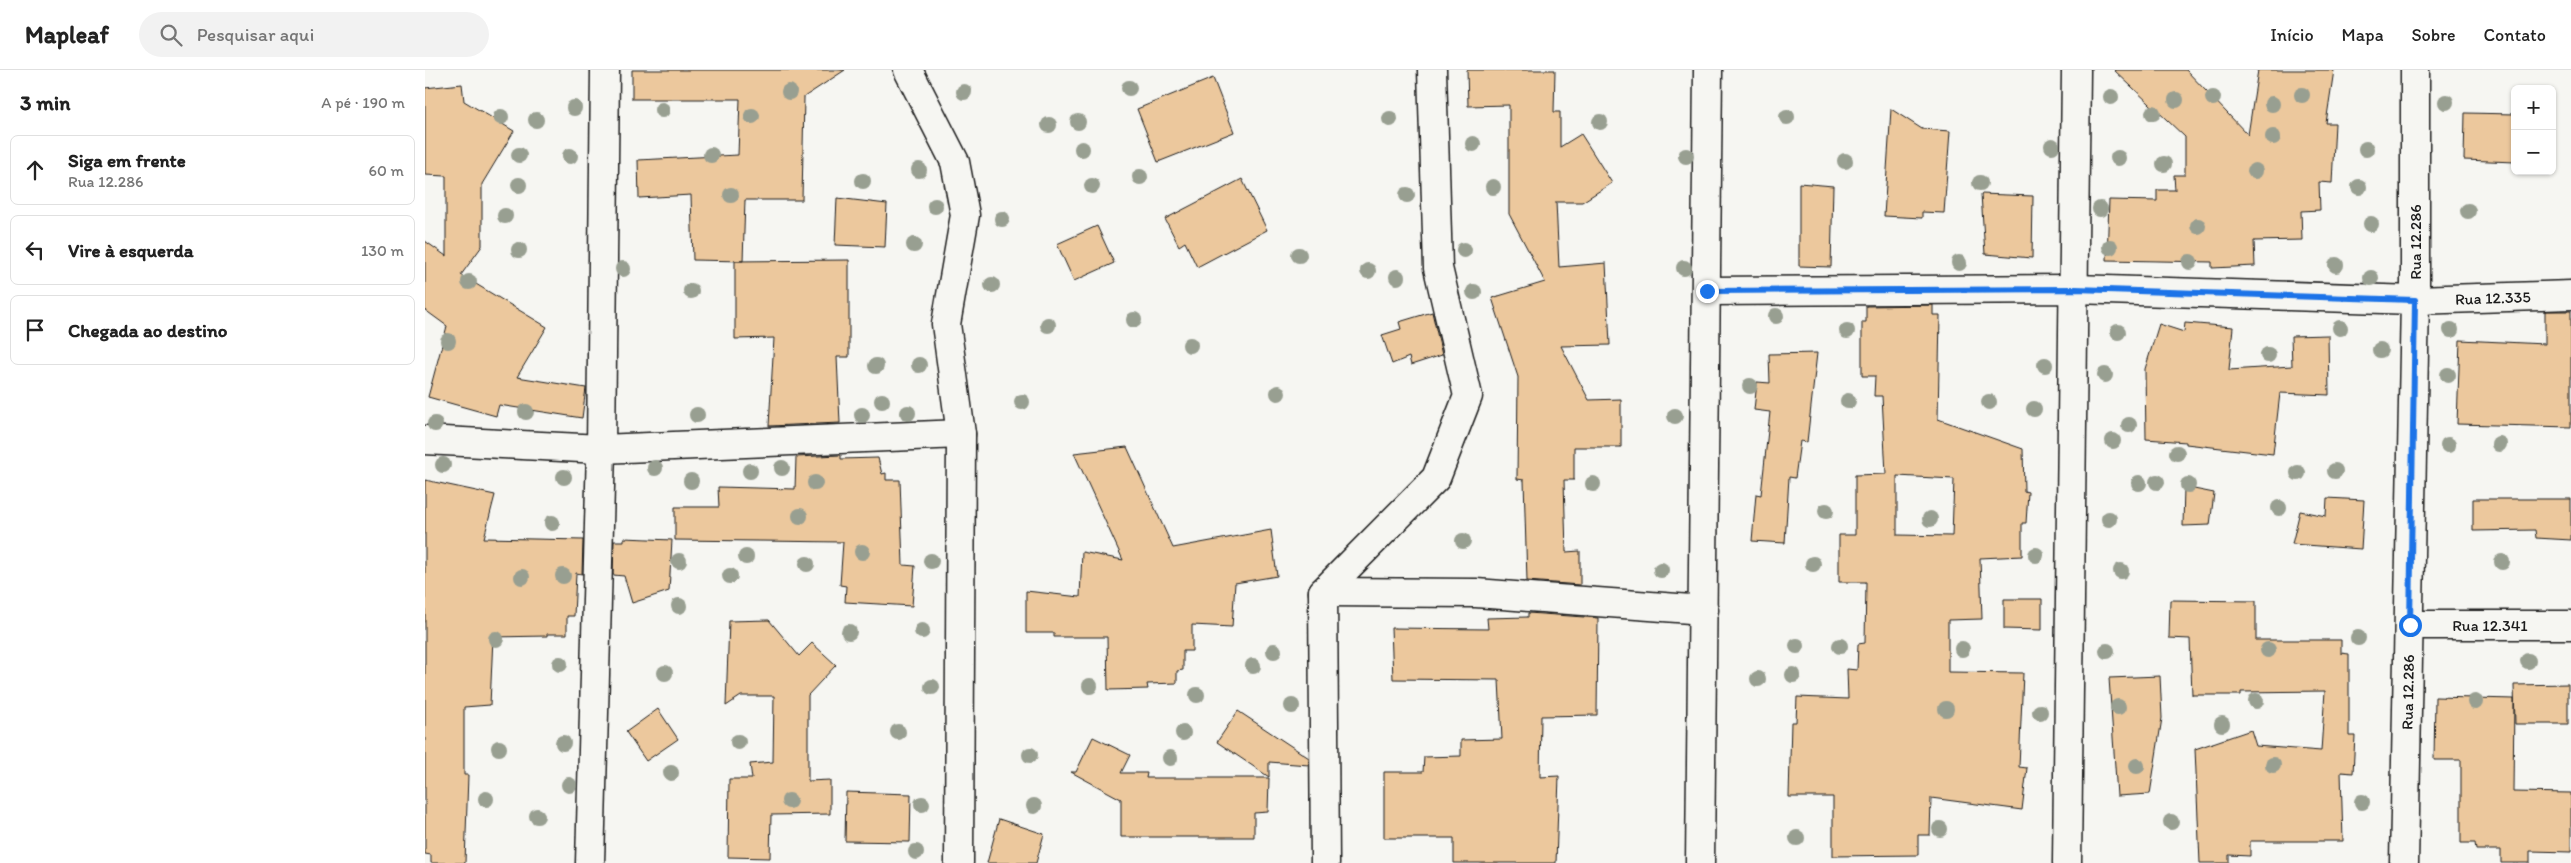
<!DOCTYPE html>
<html lang="pt">
<head>
<meta charset="utf-8">
<style>
  :root { --surface:#fff; --page:#f2f2f2; --text:#222; --muted:#767676; --line:#e0e0e0 }
  body { margin:0; font-family:Itim,sans-serif; background:var(--page); color:var(--text) }
  .controls { position:absolute; right:15px; top:15px; display:grid; overflow:hidden; border-radius:8px; box-shadow:0 1px 4px #0004 }
  .controls button { width:45px; height:45px; display:grid; place-items:center; padding:0; border:0; border-bottom:1px solid var(--line); background:var(--surface); color:var(--text); font:25px sans-serif }
  .stop { position:absolute; width:15px; height:15px; margin:-11px; border:4px solid #1a73e8; border-radius:50%; background:#fff }
  .stop.end { background:#1a73e8; border-color:#fff; box-shadow:0 1px 5px #0008 }
  .list { margin:0; padding:0; list-style:none }
  h2 { display:flex; justify-content:space-between; align-items:center; height:65px; margin:0; padding:0 20px; font-size:21px }
  h2 small { font-size:16px; font-weight:400; color:var(--muted) }
  .list li { display:grid; grid-template-columns:32px 1fr auto; gap:15px; align-items:center; box-sizing:border-box; height:70px; margin:0 10px 10px; padding:0 10px; border:1px solid var(--line); border-radius:8px }
  .list b { display:block; font-size:19px; white-space:nowrap }
  .list p { margin:0; font-size:16px; white-space:nowrap; color:var(--muted) }
  .list em { font-size:16px; font-style:normal; color:var(--muted) }
  .icon { flex:none; width:28px; height:28px; fill:none; stroke:currentColor; stroke-width:2; stroke-linecap:round; stroke-linejoin:round }
  .map { position:relative; flex:none; width:2146px; height:793px; overflow:hidden }
  header { display:flex; align-items:center; gap:30px; box-sizing:border-box; height:70px; padding:0 25px; background:var(--surface); border-bottom:1px solid var(--line) }
  header strong { font-size:24px }
  nav { display:flex; gap:28px; margin-inline-start:auto; font-size:18px }
  .search { width:350px; height:45px; background:var(--page); display:flex; align-items:center; gap:12px; box-sizing:border-box; padding:0 18px; border-radius:28px; color:var(--muted); font-size:19px }
  main { display:flex }
  aside { flex:1; background:var(--surface) }
  .map>svg:first-child { display:block }
  .building { fill:#ecc89d; stroke:#1c1c1c; fill-rule:evenodd }
  .lines { fill:none; stroke-linecap:round; stroke-linejoin:round }
  .minor-casing { stroke:#1c1c1c; stroke-width:31 }
  .minor { stroke:#f6f6f2; stroke-width:28 }
  .tree { fill:#989f91 }
  .route { stroke:#1a73e8; stroke-width:6 }
  .labels { text-anchor:middle; dominant-baseline:central; stroke-width:5; stroke-linejoin:round; paint-order:stroke }
  .street-label { font-size:16px; fill:#1c1c1c; stroke:#f6f6f2 }
</style>
</head>
<body>
<header>
<strong>Mapleaf</strong>
<div class="search"><svg class="icon" aria-label="search" viewBox="0 0 24 24"><circle cx="10" cy="10" r="6"/><path d="M15 15l6 6"/></svg>Pesquisar aqui</div>
<nav><a>Início</a><a>Mapa</a><a>Sobre</a><a>Contato</a></nav>
</header>
<main>
<aside>
<h2>3 min<small>A pé · 190 m</small></h2>
<ul class="list">
<li><svg class="icon" aria-label="ahead" viewBox="0 0 24 24"><path d="M12 20V5M6 11l6-6 6 6"/></svg><div><b>Siga em frente</b><p>Rua 12.286</p></div><em>60 m</em></li>
<li><svg class="icon" aria-label="left" viewBox="0 0 24 24"><path d="M17 20v-9H6M10 6l-5 5 5 5"/></svg><div><b>Vire à esquerda</b></div><em>130 m</em></li>
<li><svg class="icon" aria-label="arrive" viewBox="0 0 24 24"><path d="M6 21V4h12l-3 4 3 4H6"/></svg><div><b>Chegada ao destino</b></div></li>
</ul>
</aside>
<div class="map">
<svg width="2146" height="793" viewBox="0 0 2146 793">
  <rect width="100%" height="100%" fill="#f6f6f2"/>
  <filter id="ink" filterUnits="userSpaceOnUse"><feTurbulence type="fractalNoise" baseFrequency=".02" numOctaves="2"/><feDisplacementMap in="SourceGraphic" scale="10" xChannelSelector="R" yChannelSelector="G"/><feConvolveMatrix kernelMatrix="1 2 1 2 8 2 1 2 1" color-interpolation-filters="sRGB"/></filter>
  <g filter="url(#ink)">
    <path class="building" d="M 207,0 L 420,0 L 379,27 L 377,130 L 320,130 L 318,191 L 268,190 L 266,125 L 214,128 L 213,90 L 313,85 L 315,29 L 207,29 Z
      M 1042,0 L 1130,0 L 1129,42 L 1135,42 L 1135,77 L 1156,64 L 1187,113 L 1157,132 L 1131,132 L 1134,197 L 1181,193 L 1185,275 L 1136,276 L 1164,330 L 1196,329 L 1196,377 L 1149,377 L 1149,410 L 1139,410 L 1141,482 L 1155,481 L 1155,515 L 1102,511 L 1099,410 L 1092,409 L 1093,307 L 1067,228 L 1120,212 L 1084,144 L 1084,35 L 1043,36 Z
      M 1689,0 L 1761,0 L 1823,65 L 1833,0 L 1909,0 L 1901,53 L 1910,53 L 1907,113 L 1894,112 L 1895,140 L 1876,141 L 1877,170 L 1829,171 L 1830,196 L 1787,198 L 1787,192 L 1682,190 L 1684,130 L 1732,131 L 1732,120 L 1750,120 L 1749,105 L 1760,105 L 1760,67 Z
      M 788,8 L 809,62 L 733,92 L 712,39 Z
      M 37,14 L 39,31 L 89,61 L 57,114 L 57,176 L 36,205 L 122,257 L 92,307 L 161,318 L 157,348 L 74,335 L 71,346 L 3,327 L 22,256 L 0,240 L 0,171 L 21,186 L 21,106 L 0,105 L 0,18 Z
      M 1466,39 L 1497,59 L 1525,61 L 1519,143 L 1497,142 L 1497,148 L 1459,146 Z
      M 2040,43 L 2090,44 L 2090,92 L 2039,90 Z
      M 817,109 L 842,160 L 772,197 L 760,172 L 754,176 L 740,149 Z
      M 1374,113 L 1408,116 L 1406,197 L 1374,196 Z
      M 1556,124 L 1608,126 L 1607,188 L 1560,184 Z
      M 412,128 L 462,134 L 460,177 L 410,175 Z
      M 672,156 L 689,193 L 649,211 L 632,174 Z
      M 424,190 L 424,287 L 412,287 L 415,353 L 344,356 L 349,268 L 310,269 L 310,191 Z
      M 1508,235 L 1508,245 L 1515,245 L 1513,349 L 1598,379 L 1599,421 L 1603,422 L 1601,453 L 1597,453 L 1597,486 L 1555,488 L 1557,549 L 1523,550 L 1523,602 L 1598,603 L 1594,697 L 1602,698 L 1597,740 L 1506,728 L 1505,765 L 1493,765 L 1493,785 L 1408,786 L 1408,727 L 1364,727 L 1366,652 L 1371,652 L 1372,627 L 1423,629 L 1422,599 L 1432,600 L 1433,574 L 1440,573 L 1441,512 L 1414,512 L 1414,465 L 1430,465 L 1430,405 L 1461,404 L 1457,326 L 1449,326 L 1450,306 L 1437,306 L 1437,252 L 1441,252 L 1441,236 ZM 1472,406 L 1529,409 L 1527,466 L 1472,465 Z
      M 2120,241 L 2146,241 L 2146,357 L 2032,354 L 2035,270 L 2120,274 Z
      M 1007,242 L 1017,285 L 986,295 L 984,287 L 967,294 L 957,265 L 976,259 L 974,252 Z
      M 1760,253 L 1808,257 L 1804,300 L 1867,296 L 1866,266 L 1903,265 L 1904,325 L 1855,323 L 1848,384 L 1761,374 L 1761,372 L 1721,369 L 1720,299 L 1734,254 L 1759,262 Z
      M 1392,283 L 1382,372 L 1375,371 L 1370,408 L 1364,407 L 1360,473 L 1327,471 L 1331,424 L 1336,425 L 1345,342 L 1329,340 L 1332,312 L 1345,313 L 1344,284 Z
      M 702,377 L 748,478 L 846,460 L 852,506 L 810,513 L 807,557 L 767,555 L 767,581 L 758,581 L 758,600 L 752,601 L 752,613 L 722,614 L 723,619 L 683,620 L 682,567 L 629,567 L 629,563 L 601,563 L 601,521 L 655,527 L 657,482 L 698,490 L 649,383 Z
      M 416,385 L 416,389 L 453,388 L 457,404 L 461,403 L 461,410 L 475,410 L 478,495 L 490,496 L 487,536 L 420,532 L 421,516 L 415,515 L 418,472 L 250,470 L 250,437 L 294,437 L 293,417 L 370,419 L 371,387 Z
      M 0,410 L 70,425 L 59,468 L 158,470 L 157,504 L 151,503 L 149,546 L 142,546 L 142,564 L 122,564 L 122,566 L 68,567 L 65,635 L 39,637 L 39,705 L 43,705 L 40,793 L 6,793 L 6,785 L 0,784 Z
      M 1759,417 L 1789,423 L 1785,455 L 1758,456 Z
      M 1902,428 L 1939,430 L 1936,479 L 1867,474 L 1875,441 L 1901,446 Z
      M 2048,429 L 2146,429 L 2146,470 L 2111,468 L 2110,460 L 2048,461 Z
      M 199,468 L 247,470 L 244,521 L 207,533 L 199,506 L 188,505 L 189,471 L 199,471 Z
      M 1579,529 L 1617,529 L 1617,560 L 1579,559 Z
      M 1745,530 L 1831,531 L 1831,570 L 1916,570 L 1916,583 L 1924,584 L 1924,666 L 1930,666 L 1928,703 L 1916,702 L 1918,771 L 1825,771 L 1825,786 L 1804,785 L 1804,793 L 1775,793 L 1770,679 L 1826,660 L 1831,676 L 1896,681 L 1900,621 L 1816,622 L 1816,625 L 1767,625 L 1765,569 L 1744,568 Z
      M 1103,543 L 1173,548 L 1172,645 L 1116,646 L 1115,707 L 1134,706 L 1131,793 L 1029,793 L 1029,768 L 959,768 L 959,702 L 998,702 L 999,687 L 1036,686 L 1036,670 L 1077,669 L 1074,610 L 968,609 L 966,558 L 1063,559 L 1062,548 L 1103,547 Z
      M 344,550 L 374,586 L 387,573 L 411,595 L 383,625 L 383,711 L 405,710 L 405,744 L 346,745 L 345,788 L 303,787 L 304,709 L 327,709 L 325,694 L 348,692 L 349,626 L 316,626 L 301,636 L 304,551 Z
      M 1735,606 L 1737,648 L 1725,724 L 1692,726 L 1684,608 Z
      M 2143,614 L 2143,654 L 2090,654 L 2089,615 Z
      M 2010,627 L 2089,629 L 2088,722 L 2146,723 L 2146,782 L 2105,781 L 2105,793 L 2076,793 L 2076,780 L 2051,780 L 2050,773 L 2036,773 L 2036,690 L 2009,690 Z
      M 233,639 L 253,669 L 221,691 L 201,662 Z
      M 813,641 L 884,688 L 884,695 L 844,692 L 844,707 L 792,672 Z
      M 668,667 L 705,685 L 696,703 L 722,703 L 721,708 L 844,708 L 843,742 L 829,743 L 829,767 L 696,767 L 696,729 L 646,702 L 651,702 Z
      M 421,722 L 486,724 L 485,772 L 420,771 Z
      M 574,749 L 619,764 L 611,793 L 562,793 Z"/>
    <g class="lines">
      <defs>
        <g id="minor">
          <path d="M 483,0 L 530,92 L 540,145 L 521,254 L 536,364 L 534,793"/>
          <path id="s1" d="M 1282,221 L 1650,219 L 1990,230 L 2146,225"/>
          <path d="M 0,370 L 176,379 L 536,364"/>
          <path d="M 898,522 L 1051,523 L 1279,540"/>
          <path id="s2" d="M 1985,555 L 2146,555"/>
          <path d="M 165,793 L 176,379 L 180,0"/>
          <path d="M 900,793 L 898,522 L 1011,408 L 1043,326 L 1013,198 L 1007,0"/>
          <path d="M 1275,793 L 1283,0"/>
          <path d="M 1642,793 L 1651,0"/>
          <path id="s3" d="M 1979,793 L 1990,230 L 1990,0"/>
        </g>
      </defs>
      <use href="#minor" class="minor-casing"/>
      <use href="#minor" class="minor"/>
    </g>
    <g class="tree">
      <circle cx="704" cy="18" r="8"/>
      <circle cx="364" cy="22" r="8"/>
      <circle cx="539" cy="22" r="8"/>
      <circle cx="1877" cy="25" r="8"/>
      <circle cx="1686" cy="27" r="8"/>
      <circle cx="1788" cy="28" r="8"/>
      <circle cx="1751" cy="30" r="8"/>
      <circle cx="2021" cy="32" r="8"/>
      <circle cx="1847" cy="34" r="8"/>
      <circle cx="149" cy="38" r="8"/>
      <circle cx="237" cy="40" r="8"/>
      <circle cx="1728" cy="43" r="8"/>
      <circle cx="327" cy="46" r="8"/>
      <circle cx="76" cy="47" r="8"/>
      <circle cx="1362" cy="47" r="8"/>
      <circle cx="965" cy="49" r="8"/>
      <circle cx="111" cy="50" r="8"/>
      <circle cx="653" cy="52" r="8"/>
      <circle cx="1175" cy="52" r="8"/>
      <circle cx="624" cy="55" r="8"/>
      <circle cx="1848" cy="67" r="8"/>
      <circle cx="1048" cy="74" r="8"/>
      <circle cx="1627" cy="76" r="8"/>
      <circle cx="657" cy="79" r="8"/>
      <circle cx="1941" cy="79" r="8"/>
      <circle cx="94" cy="85" r="8"/>
      <circle cx="286" cy="85" r="8"/>
      <circle cx="145" cy="86" r="8"/>
      <circle cx="1261" cy="86" r="8"/>
      <circle cx="1693" cy="88" r="8"/>
      <circle cx="1420" cy="91" r="8"/>
      <circle cx="1739" cy="94" r="8"/>
      <circle cx="494" cy="100" r="8"/>
      <circle cx="1830" cy="101" r="8"/>
      <circle cx="715" cy="107" r="8"/>
      <circle cx="438" cy="111" r="8"/>
      <circle cx="1555" cy="113" r="8"/>
      <circle cx="94" cy="115" r="8"/>
      <circle cx="667" cy="116" r="8"/>
      <circle cx="1068" cy="117" r="8"/>
      <circle cx="1934" cy="117" r="8"/>
      <circle cx="306" cy="125" r="8"/>
      <circle cx="982" cy="125" r="8"/>
      <circle cx="510" cy="136" r="8"/>
      <circle cx="1675" cy="139" r="8"/>
      <circle cx="2043" cy="141" r="8"/>
      <circle cx="80" cy="146" r="8"/>
      <circle cx="577" cy="149" r="8"/>
      <circle cx="1946" cy="154" r="8"/>
      <circle cx="1773" cy="156" r="8"/>
      <circle cx="489" cy="175" r="8"/>
      <circle cx="1685" cy="177" r="8"/>
      <circle cx="94" cy="180" r="8"/>
      <circle cx="1039" cy="180" r="8"/>
      <circle cx="874" cy="185" r="8"/>
      <circle cx="1765" cy="192" r="8"/>
      <circle cx="1534" cy="193" r="8"/>
      <circle cx="1911" cy="195" r="8"/>
      <circle cx="1259" cy="198" r="8"/>
      <circle cx="198" cy="199" r="8"/>
      <circle cx="943" cy="201" r="8"/>
      <circle cx="972" cy="207" r="8"/>
      <circle cx="1946" cy="208" r="8"/>
      <circle cx="44" cy="212" r="8"/>
      <circle cx="567" cy="215" r="8"/>
      <circle cx="266" cy="221" r="8"/>
      <circle cx="1049" cy="222" r="8"/>
      <circle cx="1351" cy="246" r="8"/>
      <circle cx="709" cy="250" r="8"/>
      <circle cx="623" cy="255" r="8"/>
      <circle cx="1915" cy="258" r="8"/>
      <circle cx="2026" cy="260" r="8"/>
      <circle cx="1422" cy="261" r="8"/>
      <circle cx="1693" cy="262" r="8"/>
      <circle cx="23" cy="271" r="8"/>
      <circle cx="765" cy="275" r="8"/>
      <circle cx="1955" cy="280" r="8"/>
      <circle cx="1843" cy="285" r="8"/>
      <circle cx="494" cy="295" r="8"/>
      <circle cx="1620" cy="295" r="8"/>
      <circle cx="451" cy="296" r="8"/>
      <circle cx="1680" cy="305" r="8"/>
      <circle cx="2023" cy="305" r="8"/>
      <circle cx="1325" cy="316" r="8"/>
      <circle cx="853" cy="323" r="8"/>
      <circle cx="457" cy="331" r="8"/>
      <circle cx="1423" cy="331" r="8"/>
      <circle cx="597" cy="332" r="8"/>
      <circle cx="1564" cy="332" r="8"/>
      <circle cx="1609" cy="339" r="8"/>
      <circle cx="101" cy="342" r="8"/>
      <circle cx="483" cy="343" r="8"/>
      <circle cx="272" cy="345" r="8"/>
      <circle cx="437" cy="345" r="8"/>
      <circle cx="1250" cy="346" r="8"/>
      <circle cx="10" cy="354" r="8"/>
      <circle cx="1704" cy="355" r="8"/>
      <circle cx="1688" cy="371" r="8"/>
      <circle cx="2074" cy="374" r="8"/>
      <circle cx="2023" cy="375" r="8"/>
      <circle cx="1752" cy="383" r="8"/>
      <circle cx="18" cy="395" r="8"/>
      <circle cx="230" cy="398" r="8"/>
      <circle cx="357" cy="398" r="8"/>
      <circle cx="325" cy="401" r="8"/>
      <circle cx="1910" cy="401" r="8"/>
      <circle cx="1873" cy="403" r="8"/>
      <circle cx="139" cy="407" r="8"/>
      <circle cx="266" cy="411" r="8"/>
      <circle cx="1732" cy="412" r="8"/>
      <circle cx="390" cy="413" r="8"/>
      <circle cx="1714" cy="413" r="8"/>
      <circle cx="1168" cy="414" r="8"/>
      <circle cx="1763" cy="415" r="8"/>
      <circle cx="1854" cy="438" r="8"/>
      <circle cx="1401" cy="441" r="8"/>
      <circle cx="375" cy="446" r="8"/>
      <circle cx="1505" cy="449" r="8"/>
      <circle cx="1684" cy="449" r="8"/>
      <circle cx="127" cy="453" r="8"/>
      <circle cx="1038" cy="471" r="8"/>
      <circle cx="437" cy="482" r="8"/>
      <circle cx="1611" cy="485" r="8"/>
      <circle cx="321" cy="487" r="8"/>
      <circle cx="254" cy="491" r="8"/>
      <circle cx="506" cy="491" r="8"/>
      <circle cx="2077" cy="492" r="8"/>
      <circle cx="382" cy="494" r="8"/>
      <circle cx="1388" cy="494" r="8"/>
      <circle cx="1236" cy="500" r="8"/>
      <circle cx="1696" cy="501" r="8"/>
      <circle cx="138" cy="506" r="8"/>
      <circle cx="305" cy="506" r="8"/>
      <circle cx="97" cy="507" r="8"/>
      <circle cx="254" cy="536" r="8"/>
      <circle cx="497" cy="561" r="8"/>
      <circle cx="424" cy="562" r="8"/>
      <circle cx="1933" cy="568" r="8"/>
      <circle cx="71" cy="569" r="8"/>
      <circle cx="1372" cy="576" r="8"/>
      <circle cx="1415" cy="576" r="8"/>
      <circle cx="1537" cy="579" r="8"/>
      <circle cx="1843" cy="580" r="8"/>
      <circle cx="849" cy="581" r="8"/>
      <circle cx="1682" cy="581" r="8"/>
      <circle cx="2103" cy="591" r="8"/>
      <circle cx="135" cy="594" r="8"/>
      <circle cx="828" cy="596" r="8"/>
      <circle cx="240" cy="603" r="8"/>
      <circle cx="1368" cy="605" r="8"/>
      <circle cx="1333" cy="609" r="8"/>
      <circle cx="665" cy="616" r="8"/>
      <circle cx="507" cy="617" r="8"/>
      <circle cx="772" cy="625" r="8"/>
      <circle cx="1831" cy="631" r="8"/>
      <circle cx="2050" cy="632" r="8"/>
      <circle cx="867" cy="636" r="8"/>
      <circle cx="1693" cy="637" r="8"/>
      <circle cx="1521" cy="639" r="8"/>
      <circle cx="1615" cy="642" r="8"/>
      <circle cx="1797" cy="654" r="8"/>
      <circle cx="473" cy="662" r="8"/>
      <circle cx="758" cy="663" r="8"/>
      <circle cx="313" cy="672" r="8"/>
      <circle cx="138" cy="673" r="8"/>
      <circle cx="74" cy="678" r="8"/>
      <circle cx="605" cy="685" r="8"/>
      <circle cx="745" cy="688" r="8"/>
      <circle cx="1848" cy="695" r="8"/>
      <circle cx="1712" cy="696" r="8"/>
      <circle cx="246" cy="703" r="8"/>
      <circle cx="144" cy="715" r="8"/>
      <circle cx="61" cy="729" r="8"/>
      <circle cx="364" cy="731" r="8"/>
      <circle cx="1937" cy="732" r="8"/>
      <circle cx="497" cy="734" r="8"/>
      <circle cx="609" cy="736" r="8"/>
      <circle cx="112" cy="746" r="8"/>
      <circle cx="1746" cy="752" r="8"/>
      <circle cx="1515" cy="759" r="8"/>
      <circle cx="1372" cy="768" r="8"/>
      <circle cx="491" cy="782" r="8"/>
    </g>
  </g>
  <g class="lines" filter="url(#ink)">
    <path class="route" d="M 1282,221 L 1650,219 L 1990,230 L 1985,555"/>
  </g>
  <g class="labels">
    <g class="street-label">
      <text transform="translate(1990 172) rotate(-90)">Rua 12.286</text>
      <text stroke="none"><textPath href="#s1" startOffset="786">Rua 12.335</textPath></text>
      <text stroke="none"><textPath href="#s2" startOffset="80">Rua 12.341</textPath></text>
      <text stroke="none"><textPath href="#s3" startOffset="171">Rua 12.286</textPath></text>
    </g>
  </g>
</svg>
<div class="controls">
<button>+</button>
<button>−</button>
</div>
<div class="stop" style="left:1985px;top:555px"></div>
<div class="stop end" style="left:1282px;top:221px"></div>
</div>
</main>
</body>
</html>
